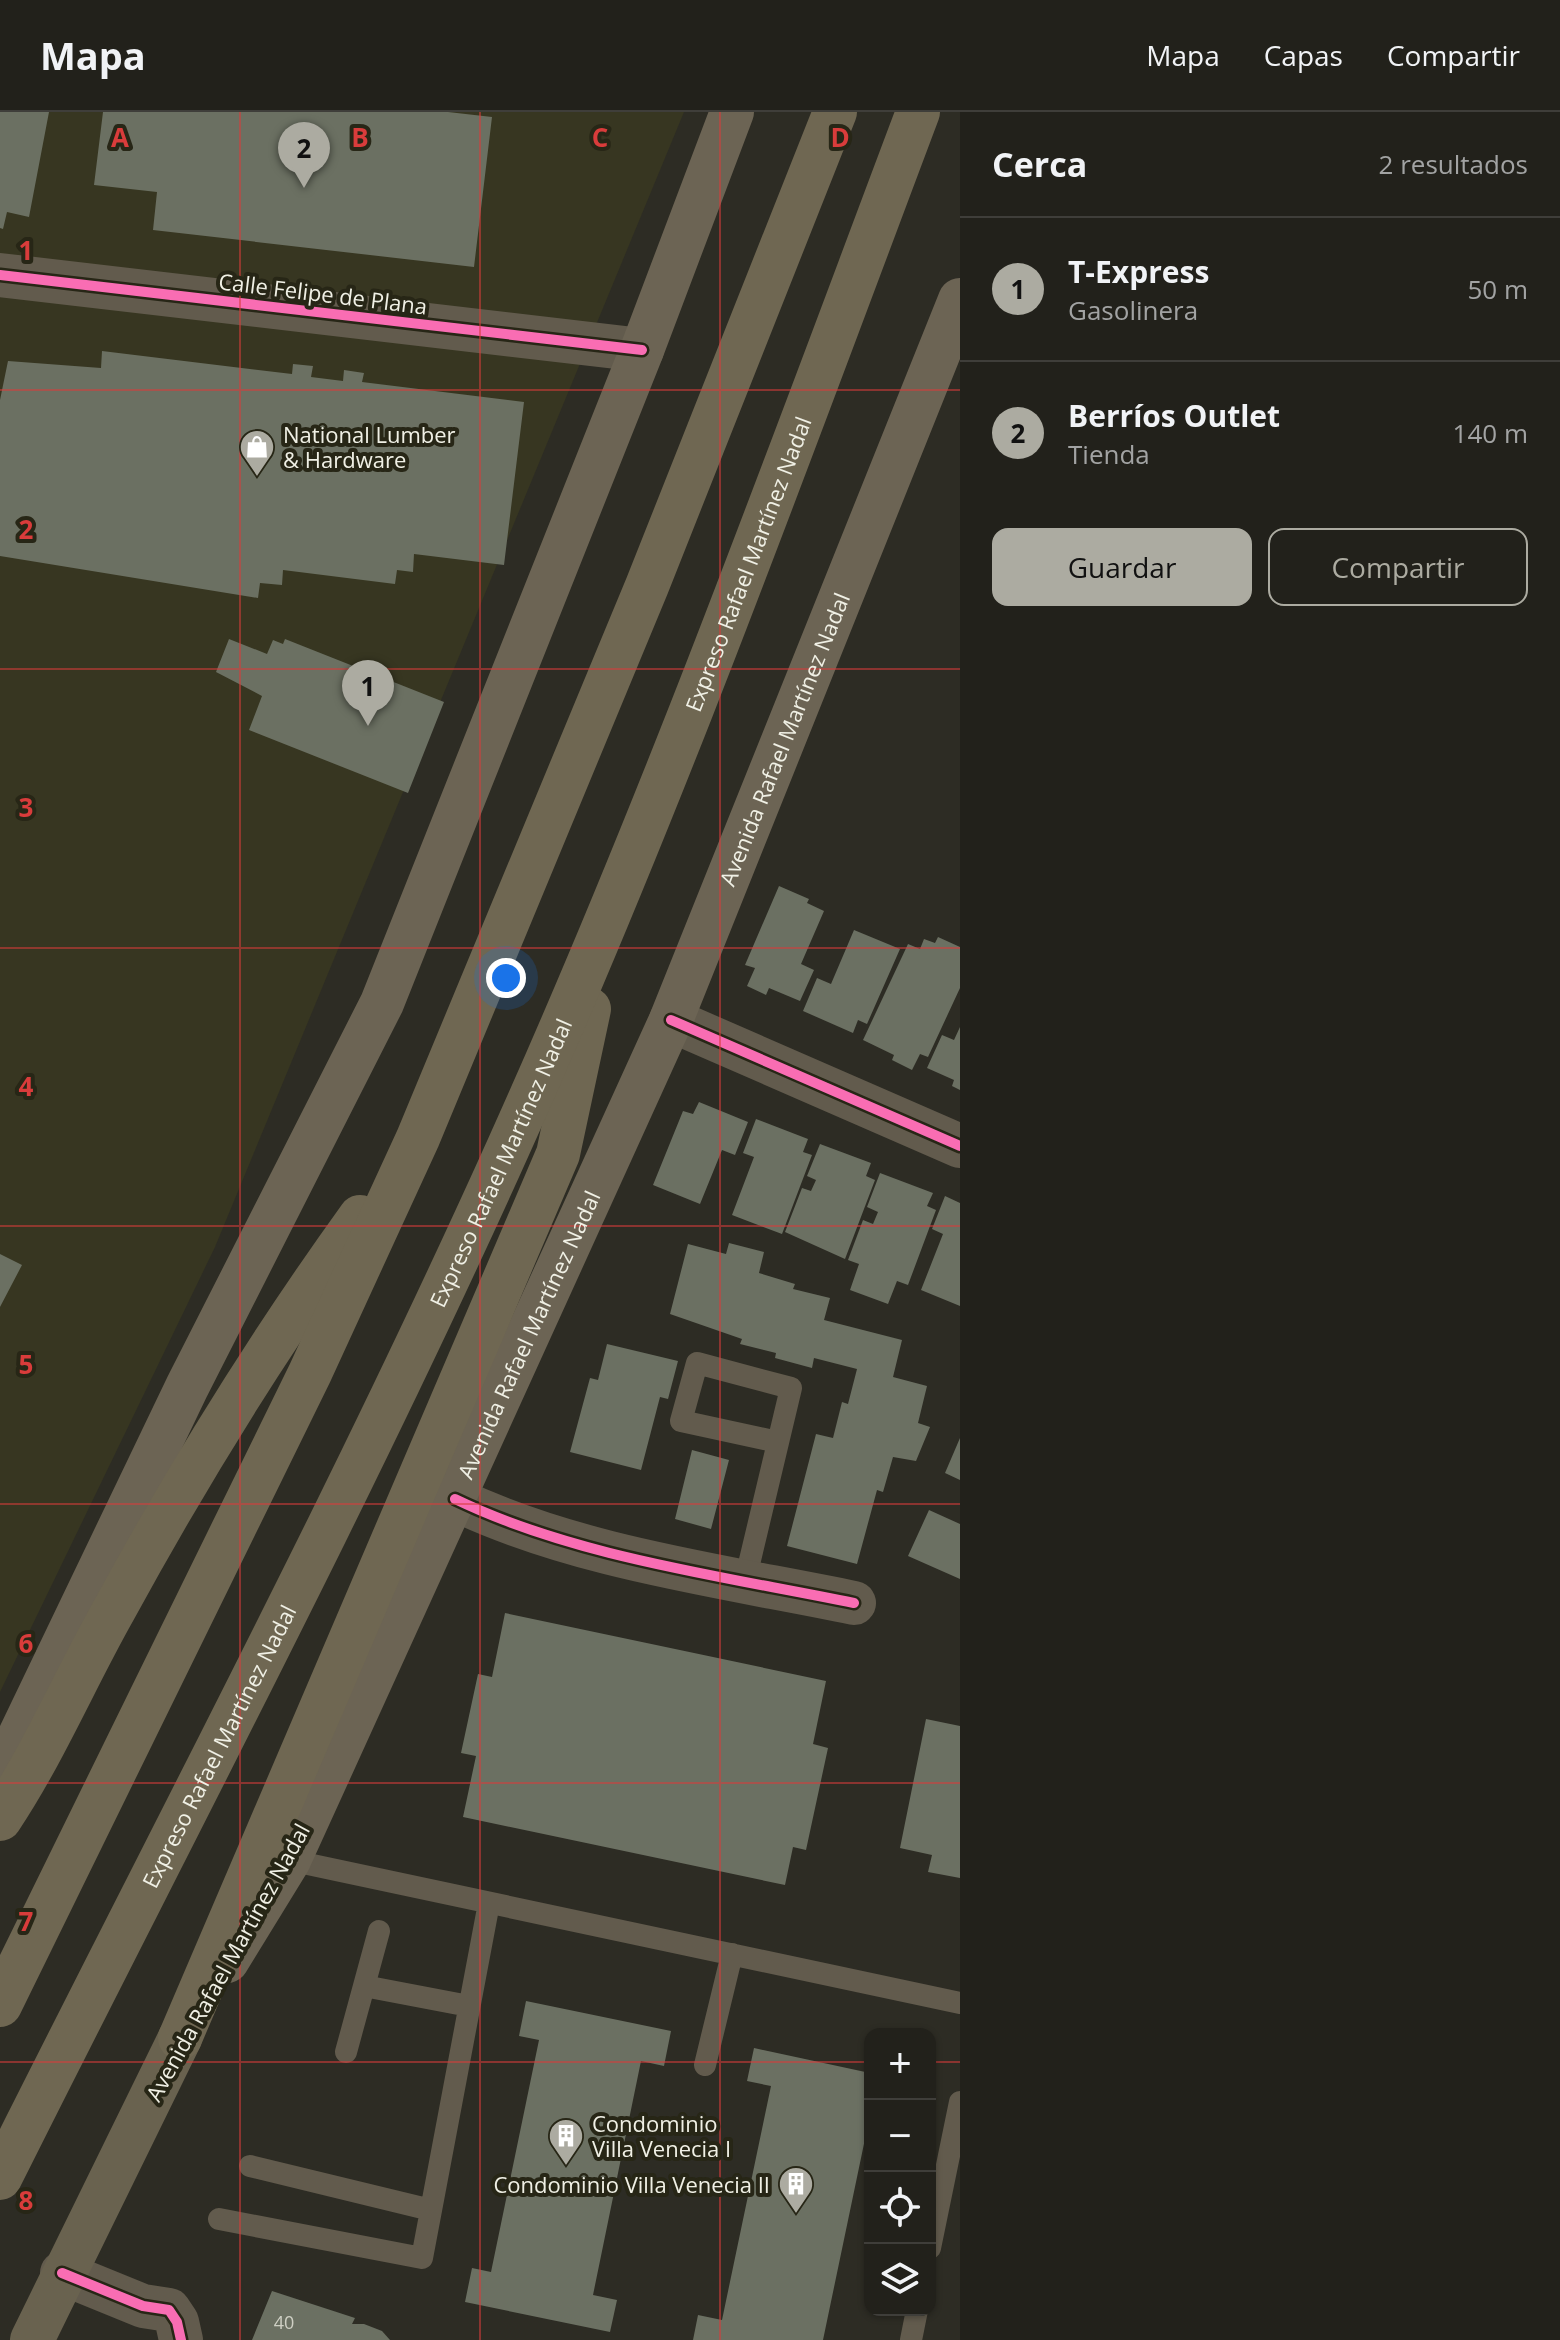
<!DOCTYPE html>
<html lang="es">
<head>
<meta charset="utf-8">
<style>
  :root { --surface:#22211b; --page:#2e2e28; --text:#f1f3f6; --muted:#a2a3a3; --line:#3f3e3a; --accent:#acaba1 }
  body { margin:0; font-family:"Open Sans",sans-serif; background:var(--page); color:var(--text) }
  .controls { position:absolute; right:24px; bottom:24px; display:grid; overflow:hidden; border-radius:16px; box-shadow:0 2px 6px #0004 }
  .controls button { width:72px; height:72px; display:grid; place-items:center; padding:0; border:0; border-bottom:2px solid var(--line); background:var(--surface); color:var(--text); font:40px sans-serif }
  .you { position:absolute; left:506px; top:866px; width:28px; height:28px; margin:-20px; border:6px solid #fff; border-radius:50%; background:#1a73e8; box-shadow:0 0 0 12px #1a73e833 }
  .badge { display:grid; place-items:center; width:52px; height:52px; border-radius:50%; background:var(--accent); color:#111; font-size:26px; font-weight:700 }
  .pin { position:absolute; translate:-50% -66px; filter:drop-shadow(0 2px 4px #0008) }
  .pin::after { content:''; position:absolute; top:42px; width:28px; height:24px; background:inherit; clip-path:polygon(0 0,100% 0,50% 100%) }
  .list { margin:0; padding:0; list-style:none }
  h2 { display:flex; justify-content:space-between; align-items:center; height:104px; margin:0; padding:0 32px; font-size:34px }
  h2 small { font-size:26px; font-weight:400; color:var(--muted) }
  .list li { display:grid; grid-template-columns:52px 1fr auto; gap:24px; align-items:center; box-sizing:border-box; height:144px; padding:0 32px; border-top:2px solid var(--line) }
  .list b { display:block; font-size:30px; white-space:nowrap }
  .list p { margin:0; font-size:26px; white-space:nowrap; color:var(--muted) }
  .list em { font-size:26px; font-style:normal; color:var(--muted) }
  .actions { display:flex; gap:16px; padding:24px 32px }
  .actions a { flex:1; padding:18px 0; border:2px solid var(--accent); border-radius:16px; text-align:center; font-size:28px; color:var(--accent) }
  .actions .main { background:var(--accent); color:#111 }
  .icon { flex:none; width:44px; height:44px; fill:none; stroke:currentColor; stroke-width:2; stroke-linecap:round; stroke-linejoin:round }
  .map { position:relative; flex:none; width:960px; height:2228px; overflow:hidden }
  header { display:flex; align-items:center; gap:48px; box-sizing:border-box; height:112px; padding:0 40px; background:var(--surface); border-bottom:2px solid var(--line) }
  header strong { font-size:38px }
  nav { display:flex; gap:44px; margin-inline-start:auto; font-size:28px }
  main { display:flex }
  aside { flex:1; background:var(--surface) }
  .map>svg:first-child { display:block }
  .built { fill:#373621 }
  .building { fill:#6b7062 }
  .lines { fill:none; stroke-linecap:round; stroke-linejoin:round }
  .service { stroke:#625b4d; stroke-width:22 }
  .minor { stroke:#625b4d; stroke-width:44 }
  .secondary { stroke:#6c6454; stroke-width:44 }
  .primary { stroke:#69624f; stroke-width:44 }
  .motorway { stroke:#6f6752; stroke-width:44 }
  .cycleway-casing { stroke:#272616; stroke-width:15 }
  .cycleway { stroke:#f96db3; stroke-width:10 }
  .grid { fill:none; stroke:#d93c3b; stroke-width:2; stroke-opacity:0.55 }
  .labels { text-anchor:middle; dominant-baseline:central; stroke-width:8; stroke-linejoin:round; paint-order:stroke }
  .number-label { font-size:18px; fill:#cfd0c4 }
  .street-label { font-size:22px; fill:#f0f0e5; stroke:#272616 }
  .poi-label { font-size:22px; fill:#f0f0e5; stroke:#272616; text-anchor:start }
  .grid-label { font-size:26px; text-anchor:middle; font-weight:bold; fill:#d93c3b; stroke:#272616; stroke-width:8; stroke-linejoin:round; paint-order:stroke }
</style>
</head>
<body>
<header>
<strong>Mapa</strong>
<nav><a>Mapa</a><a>Capas</a><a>Compartir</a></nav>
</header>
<main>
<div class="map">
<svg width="960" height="2228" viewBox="0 0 960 2228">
  <rect width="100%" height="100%" fill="#2d2c24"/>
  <path class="built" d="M 0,0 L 684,0 L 215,1135 L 0,1580 Z"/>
  <path class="building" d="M 0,0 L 49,0 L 29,105 L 7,100 L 3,117 L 0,116 Z
    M 103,0 L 448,0 L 492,5 L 474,155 L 153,118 L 157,80 L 94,73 Z
    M 102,239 L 292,262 L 293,252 L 313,254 L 311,265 L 343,269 L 344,258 L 364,261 L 362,270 L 524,290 L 504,453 L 414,442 L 413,460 L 397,458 L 395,472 L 283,458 L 282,473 L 260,471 L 258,486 L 0,444 L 0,288 L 8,249 L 101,256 Z
    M 229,527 L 267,542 L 273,528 L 283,532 L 285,527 L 444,590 L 408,681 L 249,618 L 262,584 L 216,560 Z
    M 779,774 L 809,787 L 807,791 L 824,799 L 801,852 L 814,858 L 800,889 L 769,876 L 766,883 L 747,874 L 755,856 L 745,853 Z
    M 854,818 L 900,837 L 867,912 L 858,908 L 853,921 L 803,899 L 817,866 L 831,872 Z
    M 938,825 L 960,835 L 960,876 L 928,945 L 920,942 L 912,958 L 892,948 L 894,943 L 863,928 L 908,832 L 920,837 L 924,827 L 935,831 Z
    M 960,915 L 960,978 L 952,974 L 954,968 L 927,956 L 942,923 L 954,928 Z
    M 699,990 L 748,1010 L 735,1043 L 722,1038 L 700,1092 L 653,1073 L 683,999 L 693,1002 Z
    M 756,1007 L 808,1027 L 803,1040 L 812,1043 L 782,1122 L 732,1103 L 754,1045 L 743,1041 Z
    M 820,1032 L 871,1051 L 866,1064 L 875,1068 L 845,1147 L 785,1120 L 802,1076 L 811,1079 L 816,1068 L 807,1064 Z
    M 880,1061 L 933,1081 L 927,1094 L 936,1098 L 908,1173 L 897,1169 L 888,1192 L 850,1178 L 859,1152 L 848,1148 L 863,1108 L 873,1112 L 878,1100 L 867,1095 Z
    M 945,1084 L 960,1091 L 960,1194 L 921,1178 L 943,1122 L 932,1117 Z
    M 729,1131 L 764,1140 L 759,1161 L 795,1172 L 793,1177 L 830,1186 L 824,1208 L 902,1228 L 893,1265 L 927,1274 L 918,1311 L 930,1315 L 916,1349 L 893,1345 L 883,1380 L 877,1378 L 857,1452 L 787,1434 L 816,1322 L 833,1326 L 842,1290 L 848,1292 L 857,1257 L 814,1246 L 812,1256 L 775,1246 L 776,1241 L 740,1232 L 742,1227 L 670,1202 L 688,1132 L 726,1142 Z
    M 0,1142 L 22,1153 L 0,1195 Z
    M 607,1232 L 678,1249 L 668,1287 L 660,1285 L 641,1358 L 570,1340 L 590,1266 L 598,1268 Z
    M 960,1326 L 960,1368 L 945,1361 Z
    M 692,1338 L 729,1348 L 711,1417 L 675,1407 Z
    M 929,1398 L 960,1412 L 960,1467 L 908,1444 Z
    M 505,1501 L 826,1569 L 813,1632 L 828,1636 L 806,1738 L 793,1735 L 785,1773 L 463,1705 L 476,1644 L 461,1641 L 478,1562 L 492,1565 Z
    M 926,1607 L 960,1614 L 960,1766 L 928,1760 L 932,1743 L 900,1736 Z
    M 526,1889 L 671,1919 L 664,1954 L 641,1949 L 593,2183 L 617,2188 L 610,2220 L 465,2190 L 472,2156 L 491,2160 L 539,1928 L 519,1924 Z
    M 754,1936 L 870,1961 L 870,2003 L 823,2228 L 693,2228 L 698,2203 L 722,2208 L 771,1974 L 747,1969 Z
    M 272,2179 L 355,2206 L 352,2212 L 364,2212 L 382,2219 L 390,2228 L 252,2228 Z"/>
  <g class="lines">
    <path class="service" d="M 745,1469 L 791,1276 L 697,1251 L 681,1309 L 778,1330
      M 289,1748 L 960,1891
      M 364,1874 L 469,1894
      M 346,1940 L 379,1819
      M 705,1953 L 732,1842
      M 250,2054 L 431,2098
      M 219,2107 L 422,2146 L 489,1791
      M 930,2136 L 960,1990
      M 911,2228 L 917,2198"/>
    <path class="minor" d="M 0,163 L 642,238
      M 671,908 L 960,1034
      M 455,1387 C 575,1445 723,1464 854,1491
      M 62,2161 L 143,2194 L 169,2198 L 177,2210 L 181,2228"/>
    <g class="secondary">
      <path d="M 0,1665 L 187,1275 L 382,891 L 642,238 L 732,0"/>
      <path id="s1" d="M 227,1849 L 289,1748 L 671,908 L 960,188"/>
    </g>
    <path class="primary" d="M 32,2228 L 180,1926"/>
    <g class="motorway">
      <path d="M 0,1707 C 44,1641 75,1567 114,1498 C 188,1362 270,1230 360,1105"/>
      <path d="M 0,1893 L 310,1261 L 418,1026 L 647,474 L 835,0"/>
      <path d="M 180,1926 L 558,1042 L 589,897"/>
      <path id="s2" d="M 0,2066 C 171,1724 351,1385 508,1036 C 661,697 787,348 918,0"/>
    </g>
    <defs>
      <path id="cycleway" d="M 0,163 L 642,238
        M 671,908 L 960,1034
        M 455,1387 C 575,1445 723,1464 854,1491
        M 62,2161 L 143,2194 L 169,2198 L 177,2210 L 181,2228"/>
    </defs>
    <use href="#cycleway" class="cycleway-casing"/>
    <use href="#cycleway" class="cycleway"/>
  </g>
  <path class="grid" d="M 240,0 L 240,2228M 480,0 L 480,2228M 720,0 L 720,2228M 0,278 L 960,278M 0,557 L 960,557M 0,836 L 960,836M 0,1114 L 960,1114M 0,1392 L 960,1392M 0,1671 L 960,1671M 0,1950 L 870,1950M 930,1950 L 960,1950"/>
  <defs>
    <symbol id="shop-pin" viewBox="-11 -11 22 30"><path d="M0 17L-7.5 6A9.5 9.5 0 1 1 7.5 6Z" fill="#acaba1" stroke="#272616"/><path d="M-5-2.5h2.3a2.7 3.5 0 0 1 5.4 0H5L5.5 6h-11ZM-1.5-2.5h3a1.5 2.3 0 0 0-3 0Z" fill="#fff"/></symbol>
    <symbol id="building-pin" viewBox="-11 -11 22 30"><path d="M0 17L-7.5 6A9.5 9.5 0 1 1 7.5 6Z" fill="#acaba1" stroke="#272616"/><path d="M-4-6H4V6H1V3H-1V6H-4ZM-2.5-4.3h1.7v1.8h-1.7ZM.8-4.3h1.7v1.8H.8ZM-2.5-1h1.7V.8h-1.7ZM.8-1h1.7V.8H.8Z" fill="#fff"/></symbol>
  </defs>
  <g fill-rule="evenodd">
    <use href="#shop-pin" x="237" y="315" width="40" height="54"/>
    <use href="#building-pin" x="546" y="2004" width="40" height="54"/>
    <use href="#building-pin" x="776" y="2052" width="40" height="54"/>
  </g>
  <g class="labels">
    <g class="number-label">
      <text x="284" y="2210">40</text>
    </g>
    <g class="street-label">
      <text transform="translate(323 181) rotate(7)">Calle Felipe de Plana</text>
      <text stroke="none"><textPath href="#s2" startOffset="1780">Expreso Rafael Martínez Nadal</textPath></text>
      <text stroke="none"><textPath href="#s1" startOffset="1344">Avenida Rafael Martínez Nadal</textPath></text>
      <text stroke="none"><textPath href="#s2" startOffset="1132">Expreso Rafael Martínez Nadal</textPath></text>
      <text stroke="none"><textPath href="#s1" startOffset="696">Avenida Rafael Martínez Nadal</textPath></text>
      <text stroke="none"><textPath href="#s2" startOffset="484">Expreso Rafael Martínez Nadal</textPath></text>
      <text transform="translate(227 1850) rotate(-61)">Avenida Rafael Martínez Nadal</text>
    </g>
    <g class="poi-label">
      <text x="283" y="322">National Lumber<tspan x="283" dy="25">&amp; Hardware</tspan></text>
      <text x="592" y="2011">Condominio<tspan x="592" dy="25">Villa Venecia I</tspan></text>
      <text x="770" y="2072" text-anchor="end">Condominio Villa Venecia II</text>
    </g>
  </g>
  <g class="grid-label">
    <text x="120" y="35">A</text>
    <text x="360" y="35">B</text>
    <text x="600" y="35">C</text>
    <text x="840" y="35">D</text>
    <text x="26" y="148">1</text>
    <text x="26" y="427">2</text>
    <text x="26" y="705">3</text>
    <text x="26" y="984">4</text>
    <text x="26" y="1262">5</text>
    <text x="26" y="1541">6</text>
    <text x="26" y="1819">7</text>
    <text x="26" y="2098">8</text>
  </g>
</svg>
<div class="controls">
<button>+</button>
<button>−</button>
<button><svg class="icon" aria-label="locate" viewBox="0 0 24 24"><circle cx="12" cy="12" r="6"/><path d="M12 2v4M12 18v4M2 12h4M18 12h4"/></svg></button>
<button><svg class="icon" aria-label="layers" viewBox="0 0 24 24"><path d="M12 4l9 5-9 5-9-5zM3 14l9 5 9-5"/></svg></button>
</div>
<div class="you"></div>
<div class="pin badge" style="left:368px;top:614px">1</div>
<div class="pin badge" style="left:304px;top:76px">2</div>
</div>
<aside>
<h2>Cerca<small>2 resultados</small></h2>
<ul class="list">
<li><span class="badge">1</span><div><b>T-Express</b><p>Gasolinera</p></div><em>50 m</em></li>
<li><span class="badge">2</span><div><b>Berríos Outlet</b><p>Tienda</p></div><em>140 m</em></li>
</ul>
<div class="actions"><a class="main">Guardar</a><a>Compartir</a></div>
</aside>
</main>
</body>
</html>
